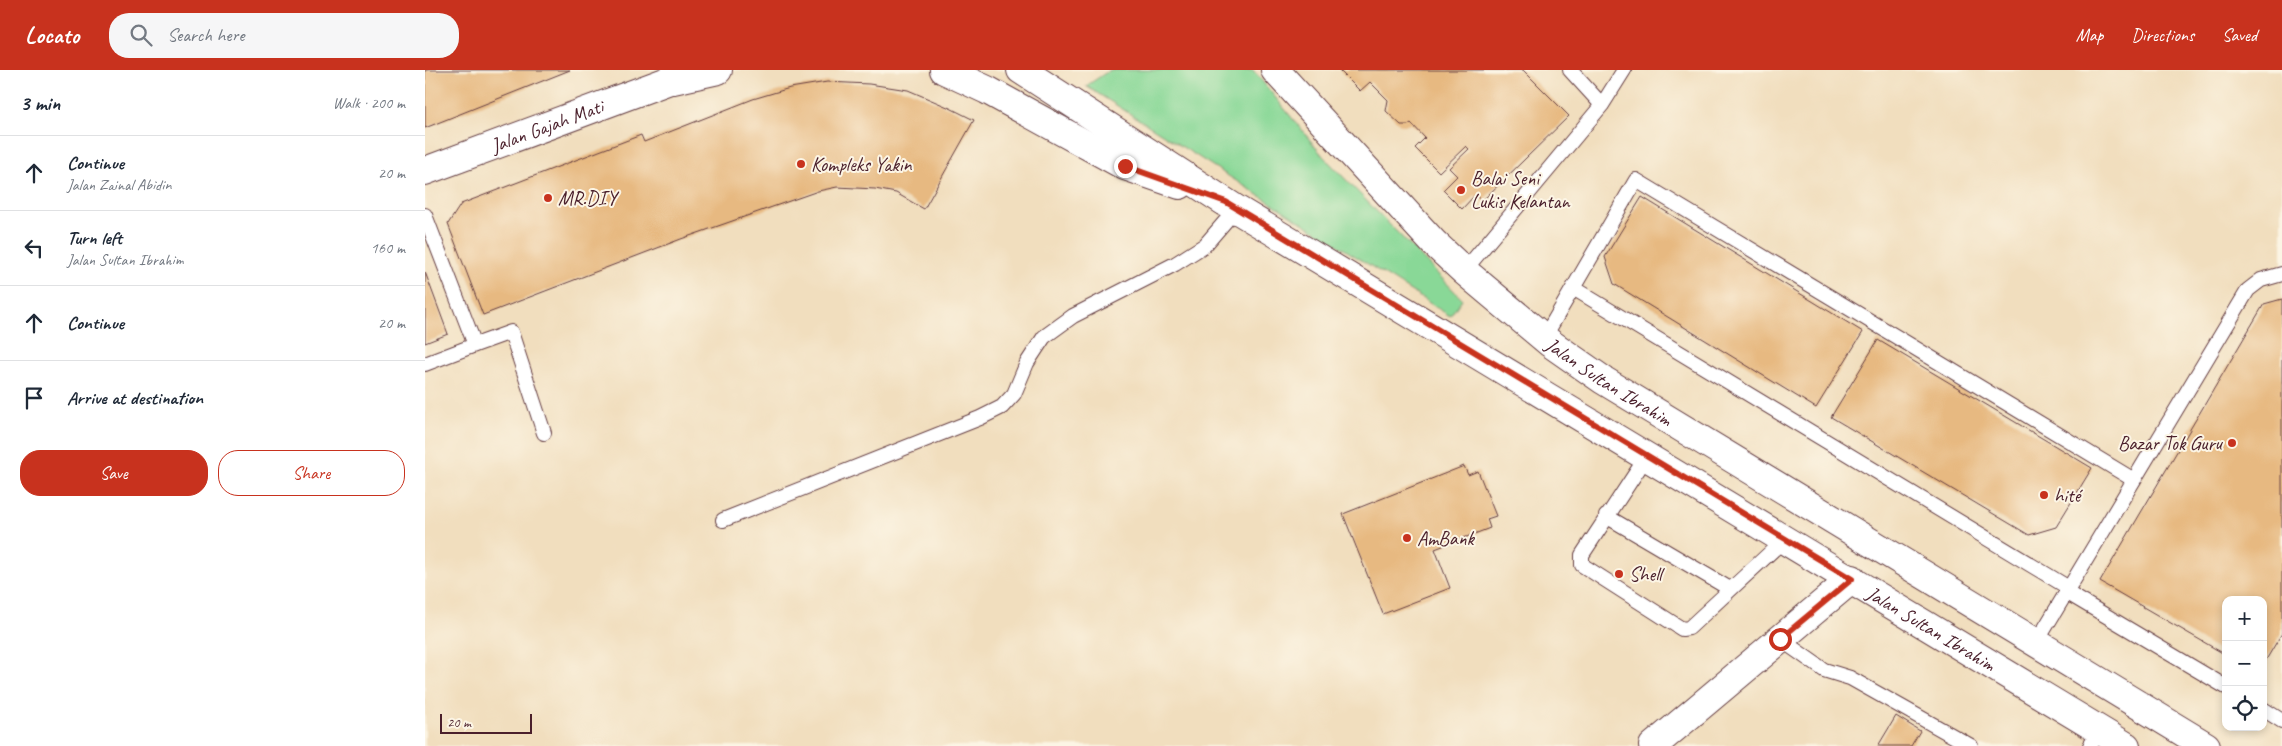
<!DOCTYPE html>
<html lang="en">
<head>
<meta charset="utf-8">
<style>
  :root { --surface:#fff; --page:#f6f6f7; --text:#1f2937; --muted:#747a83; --line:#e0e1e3; --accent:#c8321e }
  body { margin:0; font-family:Caveat,sans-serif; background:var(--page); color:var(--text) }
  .controls { position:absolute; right:15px; bottom:15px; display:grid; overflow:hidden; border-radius:10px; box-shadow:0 2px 8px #0003 }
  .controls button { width:45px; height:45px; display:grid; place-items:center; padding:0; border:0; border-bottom:1px solid var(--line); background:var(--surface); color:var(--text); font:25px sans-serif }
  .scale { position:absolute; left:15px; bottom:12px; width:92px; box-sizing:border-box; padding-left:5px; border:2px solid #4a1f2b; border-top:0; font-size:14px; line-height:18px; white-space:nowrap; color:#4a1f2b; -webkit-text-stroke:4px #fcf5e5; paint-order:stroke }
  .stop { position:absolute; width:15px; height:15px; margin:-11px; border:4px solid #c8321e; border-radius:50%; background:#fff }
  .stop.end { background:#c8321e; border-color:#fff; box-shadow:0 1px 5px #0008 }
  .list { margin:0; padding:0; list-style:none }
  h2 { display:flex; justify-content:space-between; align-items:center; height:65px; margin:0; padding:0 20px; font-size:21px }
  h2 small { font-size:16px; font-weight:400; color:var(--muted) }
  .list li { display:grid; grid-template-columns:32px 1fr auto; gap:15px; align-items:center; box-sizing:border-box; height:75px; padding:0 20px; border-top:1px solid var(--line) }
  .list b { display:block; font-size:19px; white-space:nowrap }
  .list p { margin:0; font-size:16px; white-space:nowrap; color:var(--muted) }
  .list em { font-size:16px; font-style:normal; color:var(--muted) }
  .actions { display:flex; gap:10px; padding:15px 20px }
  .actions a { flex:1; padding:11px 0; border:1px solid var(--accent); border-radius:20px; text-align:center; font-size:18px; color:var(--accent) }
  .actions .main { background:var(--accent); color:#fff }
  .icon { flex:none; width:28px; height:28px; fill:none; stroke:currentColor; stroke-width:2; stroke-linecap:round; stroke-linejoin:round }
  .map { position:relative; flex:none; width:1857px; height:676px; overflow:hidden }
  header { display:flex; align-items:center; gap:30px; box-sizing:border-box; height:70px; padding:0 25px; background:var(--accent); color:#fff }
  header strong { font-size:24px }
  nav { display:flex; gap:28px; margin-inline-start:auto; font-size:18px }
  .search { width:350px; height:45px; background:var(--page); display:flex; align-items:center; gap:12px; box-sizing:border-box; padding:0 18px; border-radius:20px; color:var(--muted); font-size:19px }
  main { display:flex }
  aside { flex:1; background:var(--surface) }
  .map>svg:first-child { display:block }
  .green { fill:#89d897; stroke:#6a7c61 }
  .building { fill:#e7b981 }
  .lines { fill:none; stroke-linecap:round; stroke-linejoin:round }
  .service-casing { stroke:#633c41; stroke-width:16 }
  .minor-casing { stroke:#633c41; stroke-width:30 }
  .secondary-casing { stroke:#633c41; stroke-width:30 }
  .service { stroke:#fff; stroke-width:14 }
  .minor { stroke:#fff; stroke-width:28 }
  .secondary { stroke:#fff; stroke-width:28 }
  .route { stroke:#c8321e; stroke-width:6 }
  .poi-dot { fill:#c8321e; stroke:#fcf5e5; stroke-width:2 }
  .labels { text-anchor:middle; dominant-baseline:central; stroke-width:4; stroke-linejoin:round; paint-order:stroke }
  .street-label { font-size:20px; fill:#4a1f2b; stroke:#fcf5e5 }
  .poi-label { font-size:20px; fill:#4a1f2b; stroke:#fcf5e5; text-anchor:start }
</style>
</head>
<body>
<header>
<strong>Locato</strong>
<div class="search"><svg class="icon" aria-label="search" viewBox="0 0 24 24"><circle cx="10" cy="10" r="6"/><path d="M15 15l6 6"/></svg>Search here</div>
<nav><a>Map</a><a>Directions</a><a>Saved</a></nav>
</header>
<main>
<aside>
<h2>3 min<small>Walk · 200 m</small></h2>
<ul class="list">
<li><svg class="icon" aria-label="ahead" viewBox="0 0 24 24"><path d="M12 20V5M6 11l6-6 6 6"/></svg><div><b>Continue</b><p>Jalan Zainal Abidin</p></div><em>20 m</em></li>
<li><svg class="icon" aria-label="left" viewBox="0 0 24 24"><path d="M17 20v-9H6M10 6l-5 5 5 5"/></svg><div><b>Turn left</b><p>Jalan Sultan Ibrahim</p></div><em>160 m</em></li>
<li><svg class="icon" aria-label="ahead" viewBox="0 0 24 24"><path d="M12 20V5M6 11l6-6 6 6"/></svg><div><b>Continue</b></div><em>20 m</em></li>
<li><svg class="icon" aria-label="arrive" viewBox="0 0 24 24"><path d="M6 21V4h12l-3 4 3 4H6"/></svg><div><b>Arrive at destination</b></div></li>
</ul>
<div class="actions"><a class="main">Save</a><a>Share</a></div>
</aside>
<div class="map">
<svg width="1857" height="676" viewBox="0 0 1857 676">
  <rect width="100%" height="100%" fill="#fcf5e5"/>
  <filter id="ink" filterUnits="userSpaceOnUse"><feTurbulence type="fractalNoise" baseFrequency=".02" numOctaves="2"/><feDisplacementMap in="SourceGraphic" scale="10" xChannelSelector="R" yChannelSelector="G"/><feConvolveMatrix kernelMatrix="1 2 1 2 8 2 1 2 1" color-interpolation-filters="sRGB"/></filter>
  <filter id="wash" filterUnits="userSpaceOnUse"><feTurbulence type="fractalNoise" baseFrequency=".0096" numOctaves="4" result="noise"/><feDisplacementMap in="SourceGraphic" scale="20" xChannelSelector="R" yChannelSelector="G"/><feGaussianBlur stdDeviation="1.12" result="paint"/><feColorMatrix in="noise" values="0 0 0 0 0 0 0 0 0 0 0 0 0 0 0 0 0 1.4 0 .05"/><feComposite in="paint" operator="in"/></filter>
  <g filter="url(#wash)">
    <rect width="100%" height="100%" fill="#f1debe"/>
    <path class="green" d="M 685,0 L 828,0 L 898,86 L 1037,229 L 1025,246 L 661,16 Z"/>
    <g id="blocks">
      <path class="building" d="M 0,0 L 145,0 L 0,58 Z
        M 914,0 L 1098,0 L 1144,46 L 1057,131 L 1050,125 L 1037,139 L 1018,120 L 1032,106 L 1024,98 L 1044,79 L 1041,76 L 1014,102 L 990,78 L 1000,68 L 986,53 L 983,55 L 976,55 L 961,41 L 963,30 L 945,12 L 935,21 Z
        M 402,12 L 444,14 L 483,20 L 525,38 L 549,50 L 499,139 L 471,123 L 450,119 L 412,117 L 393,121 L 256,169 L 58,245 L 23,154 L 36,134 L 216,65 L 219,72 L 328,29 L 365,18 Z
        M 1217,127 L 1438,262 L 1391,338 L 1189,214 L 1180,187 Z
        M 0,202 L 23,264 L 0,273 Z
        M 1857,229 L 1857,563 L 1838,595 L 1838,530 L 1801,530 L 1801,585 L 1675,512 L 1839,234 Z
        M 1453,270 L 1667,398 L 1631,457 L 1604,465 L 1406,347 Z
        M 1039,396 L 1043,405 L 1053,401 L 1071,446 L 1062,449 L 1065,458 L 1010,479 L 1025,518 L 958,544 L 918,444 Z
        M 1471,646 L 1495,661 L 1486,676 L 1453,676 Z"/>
    </g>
  </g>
  <g filter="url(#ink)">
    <use href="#blocks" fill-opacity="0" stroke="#633c41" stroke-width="1"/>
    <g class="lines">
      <defs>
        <path id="service" d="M 1145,0 L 1177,35
          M 0,145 L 50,275 L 0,294
          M 1039,201 L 1177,35 L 1199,0
          M 1148,218 L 1644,518
          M 1119,268 L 1211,110 L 1709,410
          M 50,275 L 86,262 L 119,363
          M 1222,386 L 1157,485 L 1157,495 L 1257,559 L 1264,558 L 1360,469
          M 1181,446 L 1305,519
          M 298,450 L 555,348 L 577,337 L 589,324 L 602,293 L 619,267 L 648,246 L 750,194 L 780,175 L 811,139
          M 1641,522 L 1801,617
          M 1355,569 L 1399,600 L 1425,608 L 1546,676
          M 1611,573 L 1823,220 L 1836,210 L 1857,204
          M 1838,639 L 1857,651
          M 1665,676 L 1675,660"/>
        <path id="minor" d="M 1228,676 L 1427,509"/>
        <g id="secondary">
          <path d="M 519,0 L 562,20 L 700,96 L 755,115"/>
          <path id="s1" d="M 596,0 L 811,139 L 1701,676"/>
          <path id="s2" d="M 850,0 L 1008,172 L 1039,201 L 1125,273 L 1178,310 L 1781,676"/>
          <path d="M 248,10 L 293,0"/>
          <path id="s3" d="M 0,101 L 245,10 L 265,0"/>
        </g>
      </defs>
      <use href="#service" class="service-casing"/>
      <use href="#minor" class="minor-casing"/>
      <use href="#secondary" class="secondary-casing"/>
      <use href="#service" class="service"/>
      <use href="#minor" class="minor"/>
      <use href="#secondary" class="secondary"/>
    </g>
  </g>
  <g class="lines" filter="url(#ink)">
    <path class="route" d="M 700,96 L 801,132 L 1427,509 L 1355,569"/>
  </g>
  <g class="poi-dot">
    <circle cx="376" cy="94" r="5"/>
    <circle cx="1036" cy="120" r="5"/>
    <circle cx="123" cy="128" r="5"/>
    <circle cx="1807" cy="373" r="5"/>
    <circle cx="1619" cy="425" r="5"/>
    <circle cx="982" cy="468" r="5"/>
    <circle cx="1194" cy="504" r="5"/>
  </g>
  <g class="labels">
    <g class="street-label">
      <text stroke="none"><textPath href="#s3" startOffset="130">Jalan Gajah Mati</textPath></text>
      <text stroke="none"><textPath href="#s2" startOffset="459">Jalan Sultan Ibrahim</textPath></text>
      <text stroke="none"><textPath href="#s1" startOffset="1068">Jalan Sultan Ibrahim</textPath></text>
    </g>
    <g class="poi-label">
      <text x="386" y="94">Kompleks Yakin</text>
      <text x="1046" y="108">Balai Seni<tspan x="1046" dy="23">Lukis Kelantan</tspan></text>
      <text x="133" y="128">MR.DIY</text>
      <text x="1797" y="373" text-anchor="end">Bazar Tok Guru</text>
      <text x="1629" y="425">hité</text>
      <text x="992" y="468">AmBank</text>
      <text x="1204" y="504">Shell</text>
    </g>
  </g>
</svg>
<div class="controls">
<button>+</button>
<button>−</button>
<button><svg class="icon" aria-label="locate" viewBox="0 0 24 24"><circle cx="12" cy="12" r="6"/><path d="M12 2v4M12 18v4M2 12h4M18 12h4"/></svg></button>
</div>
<div class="scale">20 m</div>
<div class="stop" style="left:1355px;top:569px"></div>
<div class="stop end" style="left:700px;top:96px"></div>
</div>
</main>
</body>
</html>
